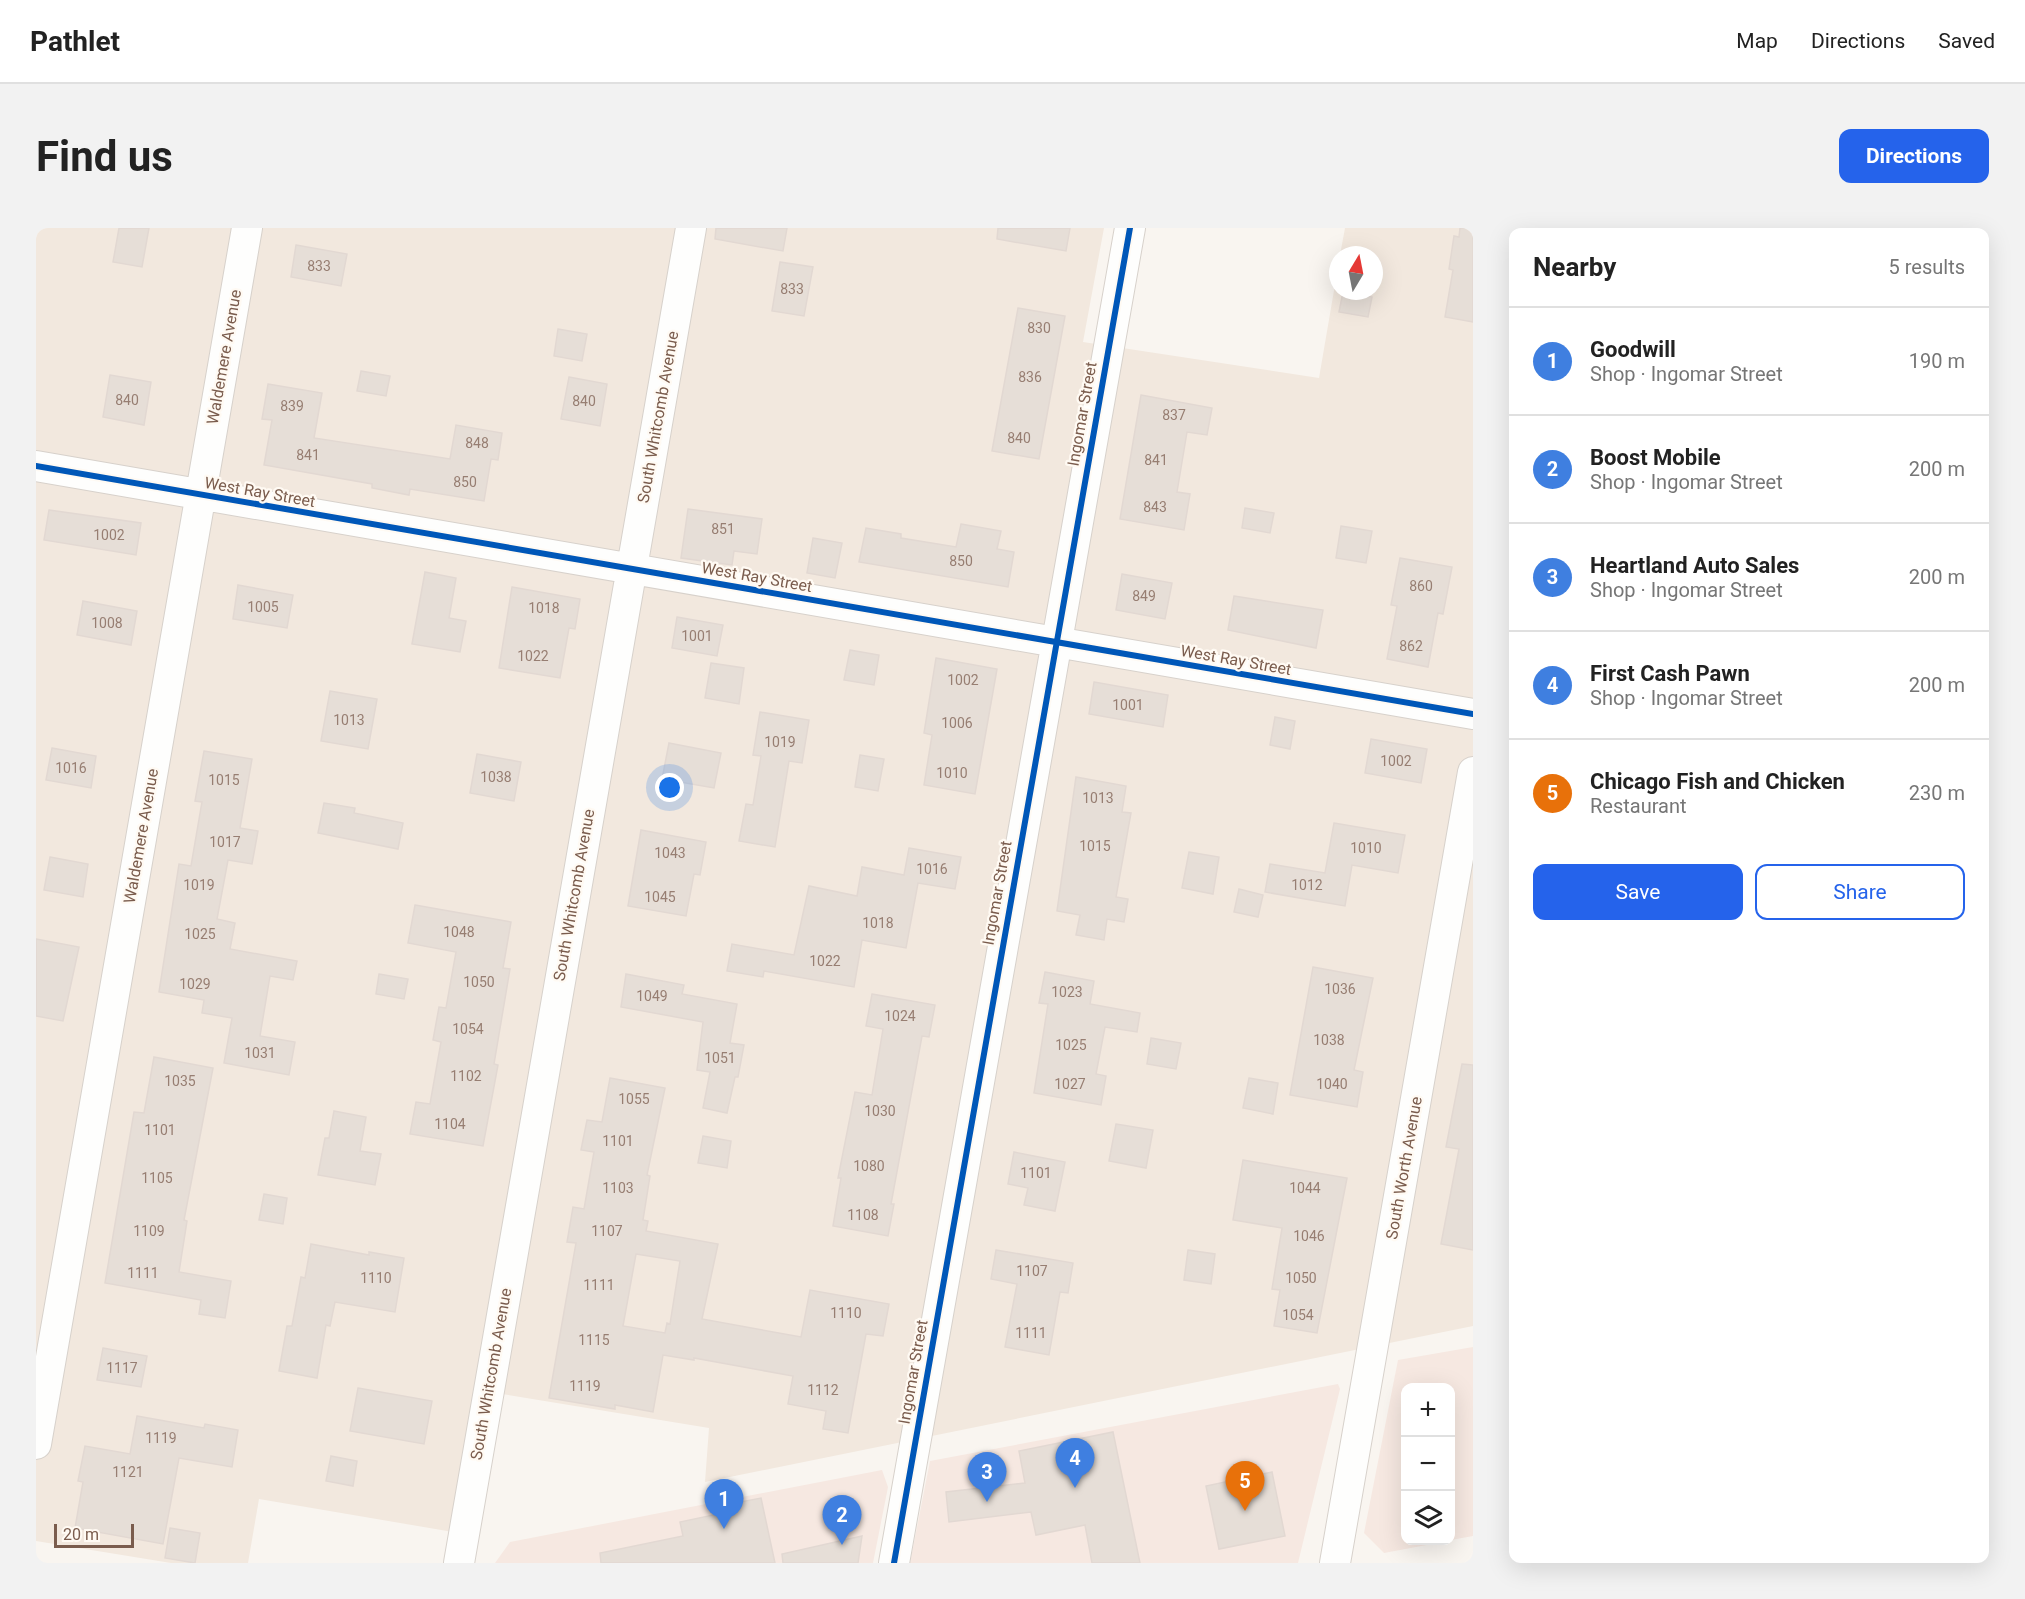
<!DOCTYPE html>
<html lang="en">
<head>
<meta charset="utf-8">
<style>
  :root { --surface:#fff; --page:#f2f2f2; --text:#222; --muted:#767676; --line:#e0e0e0; --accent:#2563eb }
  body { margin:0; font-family:Roboto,sans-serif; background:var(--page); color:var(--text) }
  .controls { position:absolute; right:18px; bottom:18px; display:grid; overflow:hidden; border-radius:12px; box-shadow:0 6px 24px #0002 }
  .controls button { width:54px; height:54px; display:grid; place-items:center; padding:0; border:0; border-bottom:2px solid var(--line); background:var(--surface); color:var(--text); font:30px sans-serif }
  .compass { position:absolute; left:1293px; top:18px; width:54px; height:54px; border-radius:50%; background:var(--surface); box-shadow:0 6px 24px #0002; rotate:10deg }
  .scale { position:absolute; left:18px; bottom:15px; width:80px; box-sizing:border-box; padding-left:6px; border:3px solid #7a5c4d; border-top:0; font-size:16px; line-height:21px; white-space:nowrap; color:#7a5c4d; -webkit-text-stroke:4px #fffaf3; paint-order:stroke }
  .you { position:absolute; left:634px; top:560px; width:21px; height:21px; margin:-15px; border:4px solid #fff; border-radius:50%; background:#1a73e8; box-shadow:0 0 0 9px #1a73e833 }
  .badge { display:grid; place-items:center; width:39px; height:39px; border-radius:50%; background:var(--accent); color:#fff; font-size:20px; font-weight:700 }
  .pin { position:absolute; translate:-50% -50px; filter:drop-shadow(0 2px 3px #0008) }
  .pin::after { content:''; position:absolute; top:32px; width:21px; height:18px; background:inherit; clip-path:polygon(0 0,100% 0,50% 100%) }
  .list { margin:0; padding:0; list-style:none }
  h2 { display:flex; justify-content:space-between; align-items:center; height:78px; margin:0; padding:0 24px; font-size:26px }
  h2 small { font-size:20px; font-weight:400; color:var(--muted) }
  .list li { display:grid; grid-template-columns:39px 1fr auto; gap:18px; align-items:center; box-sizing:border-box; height:108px; padding:0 24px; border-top:2px solid var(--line) }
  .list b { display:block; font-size:22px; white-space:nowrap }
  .list p { margin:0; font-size:20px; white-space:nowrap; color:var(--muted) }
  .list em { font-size:20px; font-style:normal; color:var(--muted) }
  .actions { display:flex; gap:12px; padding:18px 24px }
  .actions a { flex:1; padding:14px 0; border:2px solid var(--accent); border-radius:12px; text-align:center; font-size:21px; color:var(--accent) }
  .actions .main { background:var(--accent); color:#fff }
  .icon { flex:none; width:33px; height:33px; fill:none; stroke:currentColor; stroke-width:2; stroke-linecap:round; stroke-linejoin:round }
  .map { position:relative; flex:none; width:1437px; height:1335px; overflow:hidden; border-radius:12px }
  header { display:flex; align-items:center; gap:36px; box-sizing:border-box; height:84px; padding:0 30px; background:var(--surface); border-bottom:2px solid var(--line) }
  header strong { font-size:28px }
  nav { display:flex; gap:33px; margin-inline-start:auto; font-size:21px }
  .intro { display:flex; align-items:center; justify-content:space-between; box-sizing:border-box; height:144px; padding:0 36px }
  h1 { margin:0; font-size:42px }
  .button { padding:15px 27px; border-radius:12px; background:var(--accent); color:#fff; font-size:21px; font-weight:700 }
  main { display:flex; gap:36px; padding:0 36px }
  aside { flex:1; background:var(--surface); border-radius:12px; box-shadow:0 6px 24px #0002 }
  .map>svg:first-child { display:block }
  .residential { fill:#f2e8de }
  .commercial { fill:#f6e8e1 }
  .building { fill:#e6ded7; stroke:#e2d8d2; stroke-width:1.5; fill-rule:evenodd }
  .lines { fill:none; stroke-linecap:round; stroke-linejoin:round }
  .street-casing { stroke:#d7d1cb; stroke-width:32 }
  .street { stroke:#fefefd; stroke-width:30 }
  .cycleway-casing { stroke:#fffaf3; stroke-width:10 }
  .cycleway { stroke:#0057b8; stroke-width:6 }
  .labels { text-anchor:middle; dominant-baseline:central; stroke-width:4.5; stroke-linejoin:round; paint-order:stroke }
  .number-label { font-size:14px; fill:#977e72 }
  .street-label { font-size:16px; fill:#7a5c4d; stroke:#fffaf3 }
</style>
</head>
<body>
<header>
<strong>Pathlet</strong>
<nav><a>Map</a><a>Directions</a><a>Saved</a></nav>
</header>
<div class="intro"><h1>Find us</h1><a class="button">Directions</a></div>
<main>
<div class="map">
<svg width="1437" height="1335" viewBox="0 0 1437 1335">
  <rect width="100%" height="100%" fill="#f9f5f0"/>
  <path class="residential" d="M 0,0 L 1068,0 L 1047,114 L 1283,150 L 1302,39 L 1302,63 L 1338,63 L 1338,27 L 1304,27 L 1309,0 L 1437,0 L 1437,1098 L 669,1254 L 673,1200 L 442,1162 L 417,1304 L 223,1271 L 212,1335 L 135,1335 L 0,1313 Z"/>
  <path class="commercial" d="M 1437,1119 L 1437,1308 L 1415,1312 L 1414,1160 L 1370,1160 L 1370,1312 L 1412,1313 L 1348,1325 L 1328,1305 L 1362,1132 Z
    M 1302,1156 L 1304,1161 L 1262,1335 L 874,1335 L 894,1233 Z
    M 846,1242 L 852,1259 L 837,1335 L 459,1335 L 474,1314 Z"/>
  <path class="building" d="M 83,0 L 113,0 L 106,39 L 77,34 Z
    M 680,0 L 751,0 L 747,23 L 679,11 Z
    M 962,0 L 1034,0 L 1030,23 L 961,11 Z
    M 1424,0 L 1437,0 L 1437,94 L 1409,89 L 1417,42 L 1413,41 L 1418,8 L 1423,9 Z
    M 260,17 L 311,26 L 305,58 L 255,49 Z
    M 744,34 L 777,39 L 768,88 L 736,83 Z
    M 1307,64 L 1336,69 L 1332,89 L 1303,84 Z
    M 982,80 L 1029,88 L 1003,231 L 956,223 Z
    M 522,101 L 551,106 L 546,133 L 518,128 Z
    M 325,143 L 354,148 L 350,168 L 321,163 Z
    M 74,147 L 115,154 L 108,197 L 67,189 Z
    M 533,149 L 571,156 L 564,198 L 525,191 Z
    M 232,156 L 286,165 L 278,210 L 414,231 L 420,197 L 466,205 L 462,232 L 455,231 L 448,273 L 374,261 L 373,267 L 336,260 L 336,256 L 228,237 L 236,192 L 226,191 Z
    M 1105,167 L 1176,180 L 1171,207 L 1151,204 L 1141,264 L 1154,266 L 1148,302 L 1084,291 Z
    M 1209,280 L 1238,285 L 1234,305 L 1206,300 Z
    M 652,281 L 726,291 L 721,326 L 698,323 L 696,337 L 645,330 Z
    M 13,282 L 105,295 L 100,327 L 8,312 Z
    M 925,296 L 965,303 L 961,321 L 978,324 L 972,359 L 823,334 L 830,300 L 865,306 L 865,310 L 920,319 Z
    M 1305,298 L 1336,303 L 1330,335 L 1300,330 Z
    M 777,310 L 806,315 L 799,350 L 771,345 Z
    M 1364,330 L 1416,339 L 1407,386 L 1402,385 L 1392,439 L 1351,431 L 1361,378 L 1355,377 Z
    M 389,344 L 420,350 L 413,390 L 430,393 L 424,424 L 376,416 Z
    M 1086,346 L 1136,355 L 1129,391 L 1080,382 Z
    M 202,357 L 257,367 L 251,400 L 197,391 Z
    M 476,359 L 544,371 L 539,401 L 533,400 L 524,450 L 463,440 Z
    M 1198,368 L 1287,382 L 1280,420 L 1192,402 Z
    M 47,373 L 101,383 L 95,417 L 41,407 Z
    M 641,389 L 687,397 L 681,428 L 636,420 Z
    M 814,422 L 843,427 L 838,457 L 808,452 Z
    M 900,430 L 961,441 L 939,566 L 888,557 L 896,507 L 888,505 Z
    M 675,435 L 708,440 L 703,476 L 669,470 Z
    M 1058,454 L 1132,467 L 1127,499 L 1053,486 Z
    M 294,463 L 341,471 L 332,521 L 285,513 Z
    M 724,484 L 773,492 L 766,535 L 753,533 L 739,619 L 703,613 L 710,576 L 717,577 L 725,528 L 717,527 Z
    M 1239,489 L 1259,493 L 1254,521 L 1234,517 Z
    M 1335,511 L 1391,521 L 1385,555 L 1329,545 Z
    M 633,515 L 685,525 L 678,560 L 626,551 Z
    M 16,520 L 60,528 L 55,560 L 10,552 Z
    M 168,523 L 216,531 L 204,600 L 222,603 L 216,636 L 192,632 L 181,691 L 199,695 L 194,721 L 261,733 L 257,752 L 234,748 L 224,808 L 259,814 L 253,847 L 188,835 L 196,790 L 166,785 L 168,772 L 123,764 L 143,636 L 155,638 L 166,574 L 159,573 Z
    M 441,526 L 485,534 L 478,573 L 434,565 Z
    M 824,527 L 848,531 L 842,563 L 819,559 Z
    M 1040,549 L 1090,558 L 1086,584 L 1095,585 L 1080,669 L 1092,671 L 1088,694 L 1071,691 L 1068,712 L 1040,707 L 1044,687 L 1021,683 Z
    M 288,575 L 319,580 L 318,585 L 367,595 L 362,621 L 282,605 Z
    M 1298,595 L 1369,607 L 1362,645 L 1316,637 L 1309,678 L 1229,664 L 1234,636 L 1289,645 Z
    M 605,602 L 670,614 L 664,647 L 658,646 L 650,688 L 592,678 Z
    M 873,620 L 925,629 L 919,661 L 882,655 L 870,720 L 826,712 L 818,759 L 728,743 L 727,749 L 691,743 L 696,716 L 758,727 L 773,658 L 821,668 L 826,639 L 868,647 Z
    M 1153,624 L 1183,629 L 1177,666 L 1146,660 Z
    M 14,629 L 52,636 L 47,669 L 8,662 Z
    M 1203,661 L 1227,667 L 1222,689 L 1198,684 Z
    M 379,677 L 475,694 L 467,740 L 474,741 L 458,836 L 462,837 L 447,918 L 374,906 L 380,874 L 394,876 L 405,814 L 397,812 L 403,779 L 410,780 L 420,724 L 372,715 Z
    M 0,711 L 43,719 L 27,793 L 0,788 Z
    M 1277,739 L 1337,750 L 1318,842 L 1327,844 L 1321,879 L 1254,867 Z
    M 1009,744 L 1058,753 L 1054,776 L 1104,785 L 1101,804 L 1069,799 L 1060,846 L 1070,848 L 1065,877 L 998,865 L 1012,776 L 1003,775 Z
    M 343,746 L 372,751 L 368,771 L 340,766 Z
    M 590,746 L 648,757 L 646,766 L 701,776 L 694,815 L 708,817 L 702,849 L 699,849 L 691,885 L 667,880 L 674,844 L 661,842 L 667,794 L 585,779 Z
    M 836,766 L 899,777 L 893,809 L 886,808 L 855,976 L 858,976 L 852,1008 L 797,998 L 805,950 L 802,950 L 819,864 L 836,867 L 847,801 L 830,798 Z
    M 1115,810 L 1145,815 L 1140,841 L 1111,836 Z
    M 118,829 L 177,840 L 148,992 L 151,993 L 143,1044 L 195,1053 L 189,1090 L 163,1086 L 165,1072 L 69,1055 L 98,884 L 108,885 Z
    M 1426,836 L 1437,837 L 1437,1022 L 1405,1016 L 1423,921 L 1410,919 Z
    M 574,850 L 629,860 L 611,947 L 614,948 L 607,992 L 612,993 L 610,1003 L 682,1016 L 666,1091 L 765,1109 L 774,1062 L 853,1076 L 847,1108 L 830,1106 L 812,1205 L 787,1201 L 790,1183 L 752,1176 L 757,1148 L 658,1130 L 658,1132 L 627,1127 L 617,1184 L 579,1177 L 579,1181 L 513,1170 L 540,1015 L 531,1014 L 537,979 L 548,981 L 558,924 L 545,922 L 551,892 L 566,894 ZM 600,1026 L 644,1033 L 634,1096 L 631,1095 L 629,1105 L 587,1098 Z
    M 1213,850 L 1242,855 L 1237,886 L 1207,880 Z
    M 298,883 L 330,889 L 324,923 L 345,926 L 339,957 L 282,947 L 289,910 L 293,910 Z
    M 1080,896 L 1117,902 L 1110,940 L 1073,933 Z
    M 667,908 L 695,913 L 691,940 L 662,935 Z
    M 978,924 L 1029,934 L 1019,983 L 988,977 L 992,960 L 972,956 Z
    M 1207,932 L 1311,950 L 1281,1105 L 1238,1098 L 1244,1062 L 1236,1061 L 1246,1000 L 1197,992 Z
    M 228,966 L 251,970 L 247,996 L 223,992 Z
    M 275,1016 L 333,1027 L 333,1024 L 368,1030 L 359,1084 L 299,1074 L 294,1098 L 290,1097 L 281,1150 L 243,1143 L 251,1098 L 256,1098 L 265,1049 L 269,1050 Z
    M 960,1022 L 1037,1035 L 1032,1065 L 1024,1064 L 1013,1127 L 969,1119 L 981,1056 L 955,1051 Z
    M 1152,1022 L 1179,1026 L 1175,1056 L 1148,1052 Z
    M 67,1120 L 111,1128 L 105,1159 L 61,1152 Z
    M 322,1160 L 396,1173 L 388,1216 L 314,1203 Z
    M 101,1188 L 168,1200 L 169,1196 L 202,1202 L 196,1239 L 143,1230 L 127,1316 L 39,1300 L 47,1254 L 42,1253 L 49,1218 L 94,1226 Z
    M 1077,1204 L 1104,1335 L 1056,1335 L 1049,1297 L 1000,1307 L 995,1284 L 913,1294 L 910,1264 L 989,1255 L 983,1223 Z
    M 295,1228 L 321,1233 L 317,1258 L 290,1253 Z
    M 1236,1244 L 1249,1308 L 1183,1321 L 1170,1258 Z
    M 725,1270 L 739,1335 L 565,1335 L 564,1325 L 647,1308 L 644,1294 L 701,1282 L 699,1275 Z
    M 134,1300 L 164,1305 L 159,1335 L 129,1330 Z
    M 826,1308 L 822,1335 L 747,1335 L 746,1326 Z"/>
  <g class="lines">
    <defs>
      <path id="street" d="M 0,238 L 1437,486
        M 0,1216 L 211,0
        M 423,1335 L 655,0
        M 858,1335 L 1094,0
        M 1299,1335 L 1437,544"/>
    </defs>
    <use href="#street" class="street-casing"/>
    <use href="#street" class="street"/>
    <defs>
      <path id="cycleway" d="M 0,238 L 1437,486
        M 858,1335 L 1094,0"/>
    </defs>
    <use href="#cycleway" class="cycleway-casing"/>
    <use href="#cycleway" class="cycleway"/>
  </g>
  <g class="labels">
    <g class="number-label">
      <text x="283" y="38">833</text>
      <text x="756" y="61">833</text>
      <text x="1003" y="100">830</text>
      <text x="994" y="149">836</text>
      <text x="91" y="172">840</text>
      <text x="548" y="173">840</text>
      <text x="256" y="178">839</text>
      <text x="1138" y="187">837</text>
      <text x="983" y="210">840</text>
      <text x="441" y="215">848</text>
      <text x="272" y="227">841</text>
      <text x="1120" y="232">841</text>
      <text x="429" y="254">850</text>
      <text x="1119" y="279">843</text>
      <text x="687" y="301">851</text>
      <text x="73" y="307">1002</text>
      <text x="925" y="333">850</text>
      <text x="1385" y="358">860</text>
      <text x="1108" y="368">849</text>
      <text x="227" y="379">1005</text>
      <text x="508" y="380">1018</text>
      <text x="71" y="395">1008</text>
      <text x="661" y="408">1001</text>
      <text x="1375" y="418">862</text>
      <text x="497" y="428">1022</text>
      <text x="927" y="452">1002</text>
      <text x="1092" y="477">1001</text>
      <text x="313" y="492">1013</text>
      <text x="921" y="495">1006</text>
      <text x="744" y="514">1019</text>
      <text x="1360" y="533">1002</text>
      <text x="35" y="540">1016</text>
      <text x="916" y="545">1010</text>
      <text x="460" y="549">1038</text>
      <text x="188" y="552">1015</text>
      <text x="1062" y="570">1013</text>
      <text x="189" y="614">1017</text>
      <text x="1059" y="618">1015</text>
      <text x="1330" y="620">1010</text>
      <text x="634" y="625">1043</text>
      <text x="896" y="641">1016</text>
      <text x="163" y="657">1019</text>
      <text x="1271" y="657">1012</text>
      <text x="624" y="669">1045</text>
      <text x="842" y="695">1018</text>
      <text x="423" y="704">1048</text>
      <text x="164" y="706">1025</text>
      <text x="789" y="733">1022</text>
      <text x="443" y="754">1050</text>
      <text x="159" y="756">1029</text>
      <text x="1304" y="761">1036</text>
      <text x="1031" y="764">1023</text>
      <text x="616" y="768">1049</text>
      <text x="864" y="788">1024</text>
      <text x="432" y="801">1054</text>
      <text x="1293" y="812">1038</text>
      <text x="1035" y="817">1025</text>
      <text x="224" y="825">1031</text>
      <text x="684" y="830">1051</text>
      <text x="430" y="848">1102</text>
      <text x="144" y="853">1035</text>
      <text x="1034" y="856">1027</text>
      <text x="1296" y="856">1040</text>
      <text x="598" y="871">1055</text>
      <text x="844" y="883">1030</text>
      <text x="414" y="896">1104</text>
      <text x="124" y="902">1101</text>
      <text x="582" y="913">1101</text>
      <text x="833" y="938">1080</text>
      <text x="1000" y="945">1101</text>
      <text x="121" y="950">1105</text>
      <text x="582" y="960">1103</text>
      <text x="1269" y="960">1044</text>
      <text x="827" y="987">1108</text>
      <text x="113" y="1003">1109</text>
      <text x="571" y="1003">1107</text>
      <text x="1273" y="1008">1046</text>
      <text x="996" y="1043">1107</text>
      <text x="107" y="1045">1111</text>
      <text x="340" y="1050">1110</text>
      <text x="1265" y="1050">1050</text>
      <text x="563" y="1057">1111</text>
      <text x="810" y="1085">1110</text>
      <text x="1262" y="1087">1054</text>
      <text x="995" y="1105">1111</text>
      <text x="558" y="1112">1115</text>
      <text x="86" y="1140">1117</text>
      <text x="549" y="1158">1119</text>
      <text x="787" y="1162">1112</text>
      <text x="125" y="1210">1119</text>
      <text x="92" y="1244">1121</text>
    </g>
    <g class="street-label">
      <text transform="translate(188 129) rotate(-80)">Waldemere Avenue</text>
      <text transform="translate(1046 186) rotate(-80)">Ingomar Street</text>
      <text transform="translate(622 189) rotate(-80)">South Whitcomb Avenue</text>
      <text transform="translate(224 264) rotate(10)">West Ray Street</text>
      <text transform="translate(721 349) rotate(10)">West Ray Street</text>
      <text transform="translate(1200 432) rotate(10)">West Ray Street</text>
      <text transform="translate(105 608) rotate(-80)">Waldemere Avenue</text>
      <text transform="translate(961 665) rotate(-80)">Ingomar Street</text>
      <text transform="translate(538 667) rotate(-80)">South Whitcomb Avenue</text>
      <text transform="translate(1368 940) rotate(-80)">South Worth Avenue</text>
      <text transform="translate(877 1144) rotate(-80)">Ingomar Street</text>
      <text transform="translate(455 1146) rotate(-80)">South Whitcomb Avenue</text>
    </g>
  </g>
</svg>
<div class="controls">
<button>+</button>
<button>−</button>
<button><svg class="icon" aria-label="layers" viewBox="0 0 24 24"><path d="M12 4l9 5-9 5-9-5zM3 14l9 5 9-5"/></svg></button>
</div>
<svg class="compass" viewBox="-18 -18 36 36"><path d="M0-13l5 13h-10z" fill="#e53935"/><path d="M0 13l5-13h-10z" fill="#767676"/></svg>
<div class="scale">20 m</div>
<div class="you"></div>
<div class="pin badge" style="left:688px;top:1301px;background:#3f7fe0">1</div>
<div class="pin badge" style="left:806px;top:1317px;background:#3f7fe0">2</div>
<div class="pin badge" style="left:951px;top:1274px;background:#3f7fe0">3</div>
<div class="pin badge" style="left:1039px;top:1260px;background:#3f7fe0">4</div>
<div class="pin badge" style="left:1209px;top:1283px;background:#e8710a">5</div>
</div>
<aside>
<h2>Nearby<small>5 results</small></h2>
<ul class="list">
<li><span class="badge" style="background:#3f7fe0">1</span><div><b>Goodwill</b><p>Shop · Ingomar Street</p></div><em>190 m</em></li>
<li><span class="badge" style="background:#3f7fe0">2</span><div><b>Boost Mobile</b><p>Shop · Ingomar Street</p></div><em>200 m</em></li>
<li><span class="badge" style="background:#3f7fe0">3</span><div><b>Heartland Auto Sales</b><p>Shop · Ingomar Street</p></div><em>200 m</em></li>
<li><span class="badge" style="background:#3f7fe0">4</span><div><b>First Cash Pawn</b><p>Shop · Ingomar Street</p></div><em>200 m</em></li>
<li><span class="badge" style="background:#e8710a">5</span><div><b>Chicago Fish and Chicken</b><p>Restaurant</p></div><em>230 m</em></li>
</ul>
<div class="actions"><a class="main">Save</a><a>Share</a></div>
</aside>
</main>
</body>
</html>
